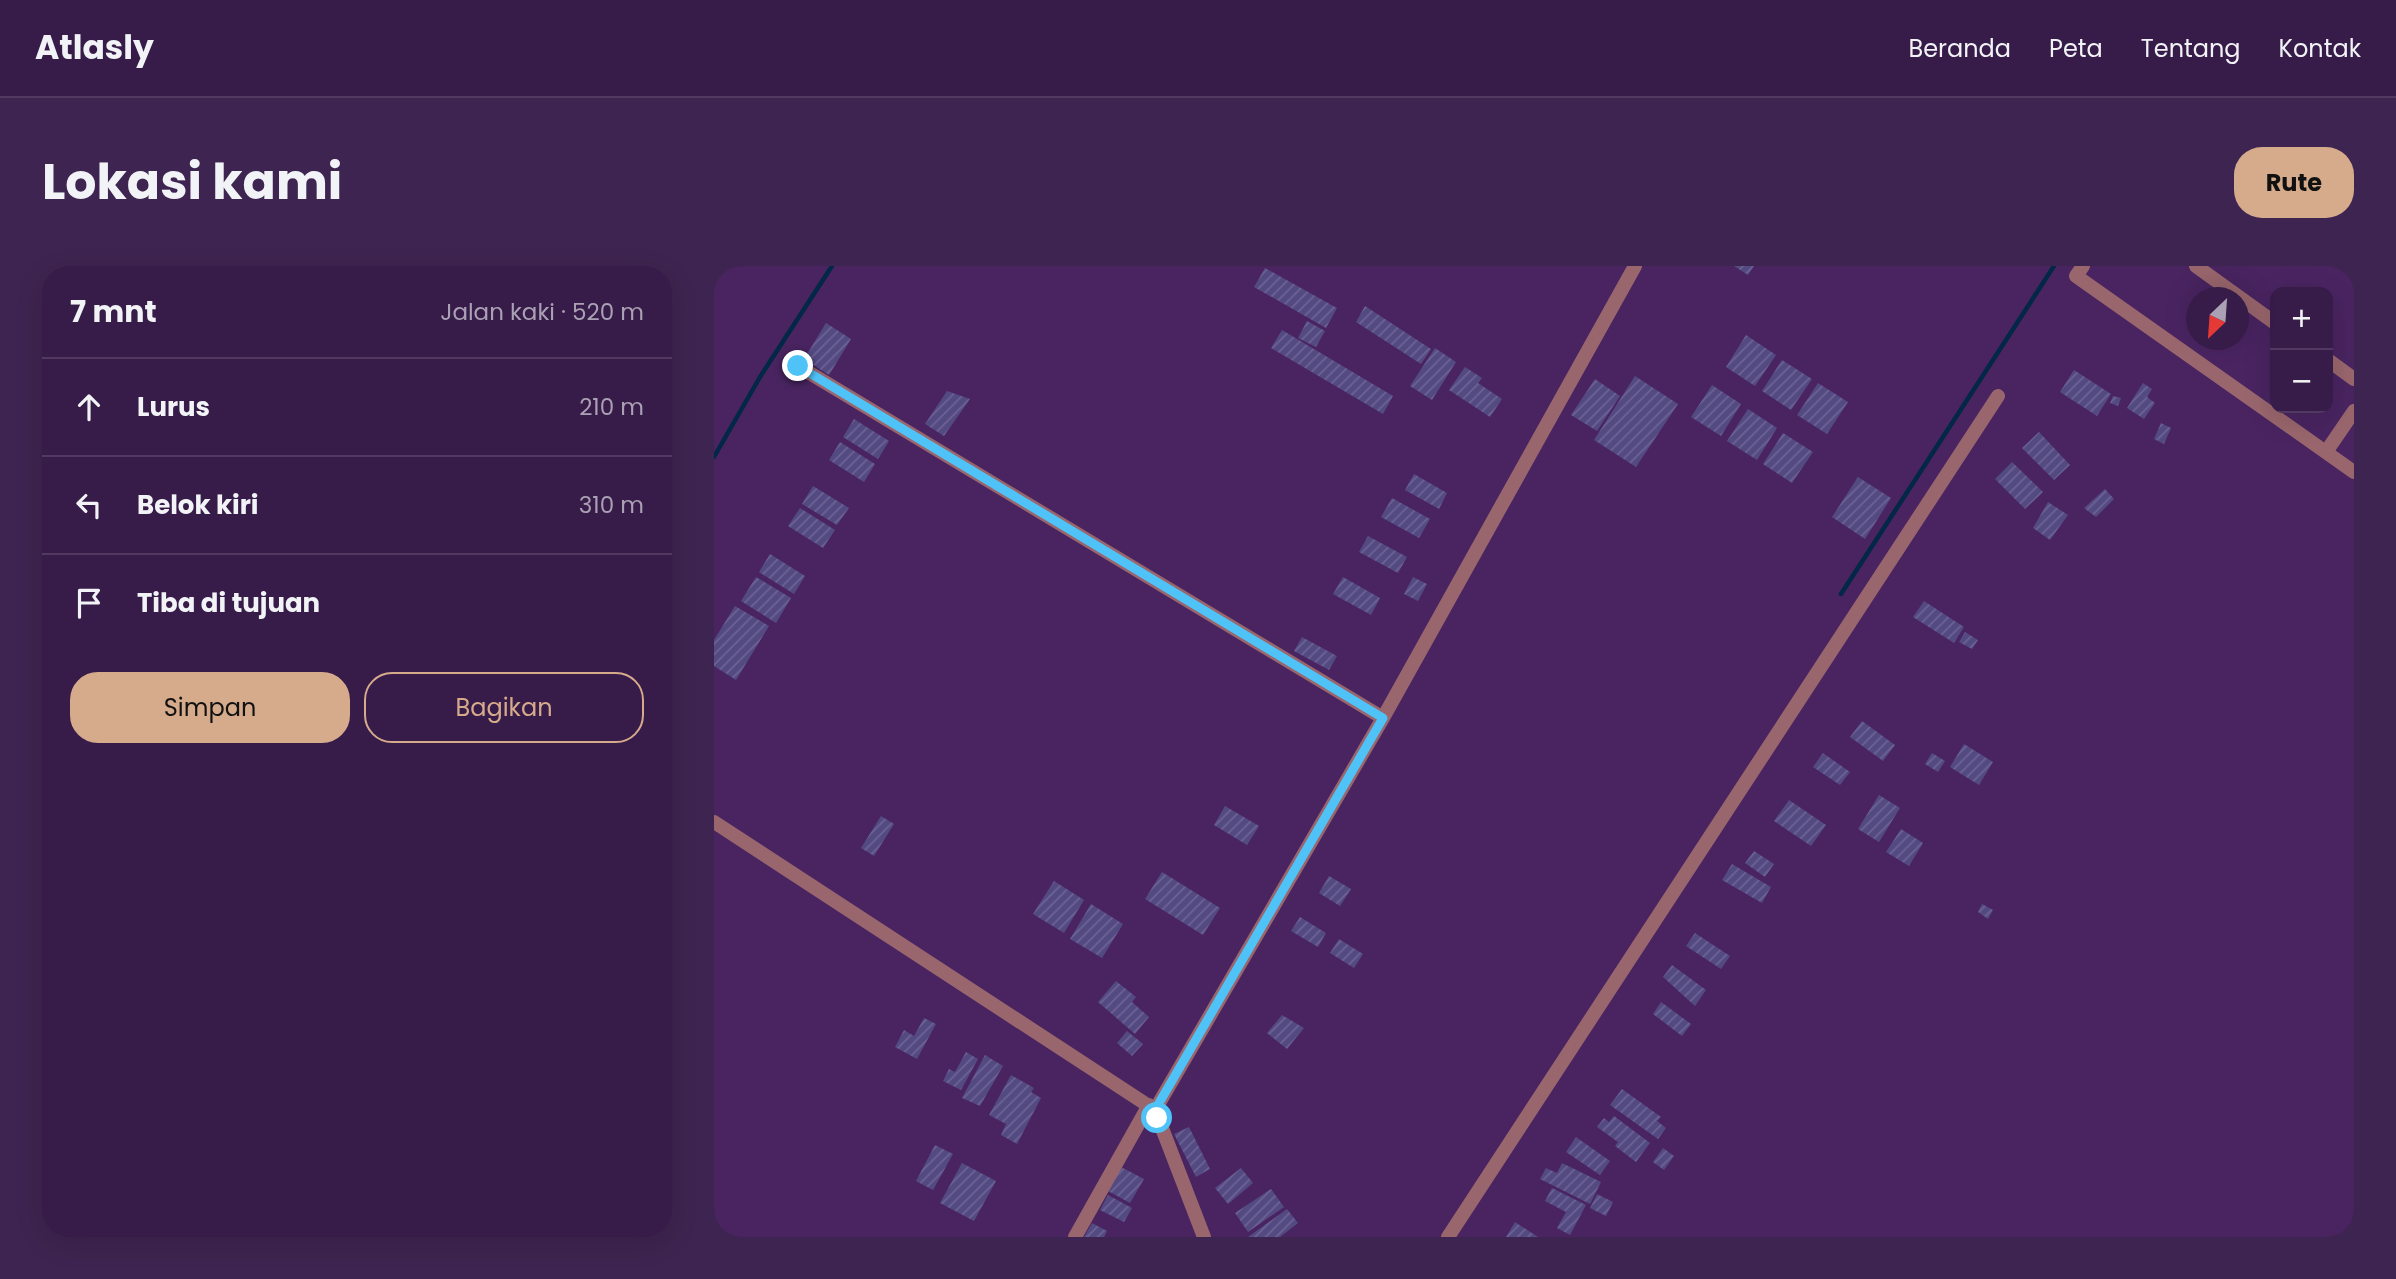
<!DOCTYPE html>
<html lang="id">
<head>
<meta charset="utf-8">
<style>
  :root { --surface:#371b49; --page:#3e2450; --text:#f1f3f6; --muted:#aaa1b4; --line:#513961; --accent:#d6ab8b }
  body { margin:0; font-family:Poppins,sans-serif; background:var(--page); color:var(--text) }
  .controls { position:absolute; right:21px; top:21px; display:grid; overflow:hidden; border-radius:14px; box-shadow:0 7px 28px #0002 }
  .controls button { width:63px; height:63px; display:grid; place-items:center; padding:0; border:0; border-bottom:2px solid var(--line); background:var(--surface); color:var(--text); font:35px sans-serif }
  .compass { position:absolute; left:1472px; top:21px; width:63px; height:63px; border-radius:50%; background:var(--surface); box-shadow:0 7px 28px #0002; rotate:205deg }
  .stop { position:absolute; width:21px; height:21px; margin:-16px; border:5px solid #4fc3f7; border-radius:50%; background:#fff }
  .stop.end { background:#4fc3f7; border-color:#fff; box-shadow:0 2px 7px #0008 }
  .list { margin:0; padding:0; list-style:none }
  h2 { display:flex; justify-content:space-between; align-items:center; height:91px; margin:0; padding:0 28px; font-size:30px }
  h2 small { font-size:23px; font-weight:400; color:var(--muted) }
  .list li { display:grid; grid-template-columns:46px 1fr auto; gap:21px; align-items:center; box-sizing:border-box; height:98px; padding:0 28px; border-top:2px solid var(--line) }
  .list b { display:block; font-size:26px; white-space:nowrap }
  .list em { font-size:23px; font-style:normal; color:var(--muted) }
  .actions { display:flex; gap:14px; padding:21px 28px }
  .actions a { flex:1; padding:16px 0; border:2px solid var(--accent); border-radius:28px; text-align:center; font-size:24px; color:var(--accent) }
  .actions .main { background:var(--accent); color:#111 }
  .icon { flex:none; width:38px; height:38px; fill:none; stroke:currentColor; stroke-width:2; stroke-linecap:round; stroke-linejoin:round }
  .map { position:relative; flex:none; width:1640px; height:971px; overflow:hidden; border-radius:28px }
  header { display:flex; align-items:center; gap:42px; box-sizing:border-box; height:98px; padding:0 35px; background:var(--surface); border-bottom:2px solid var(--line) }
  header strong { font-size:33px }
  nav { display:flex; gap:38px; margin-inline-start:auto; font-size:24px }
  .intro { display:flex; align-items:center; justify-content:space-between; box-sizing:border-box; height:168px; padding:0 42px }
  h1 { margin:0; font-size:49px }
  .button { padding:18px 32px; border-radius:28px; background:var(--accent); color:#111; font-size:24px; font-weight:700 }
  main { display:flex; gap:42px; padding:0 42px }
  aside { flex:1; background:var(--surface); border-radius:28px; box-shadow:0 7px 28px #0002 }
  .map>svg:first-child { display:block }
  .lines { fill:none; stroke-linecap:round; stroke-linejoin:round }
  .stream { stroke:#032747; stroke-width:4.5 }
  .building { fill:url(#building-hatch) }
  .street { stroke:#99666d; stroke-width:14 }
  .route { stroke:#4fc3f7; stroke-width:9 }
</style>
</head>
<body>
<header>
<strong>Atlasly</strong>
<nav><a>Beranda</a><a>Peta</a><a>Tentang</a><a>Kontak</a></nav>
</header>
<div class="intro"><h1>Lokasi kami</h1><a class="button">Rute</a></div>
<main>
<aside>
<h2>7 mnt<small>Jalan kaki · 520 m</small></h2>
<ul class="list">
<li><svg class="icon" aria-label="ahead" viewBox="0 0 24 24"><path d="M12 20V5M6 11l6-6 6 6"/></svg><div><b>Lurus</b></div><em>210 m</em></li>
<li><svg class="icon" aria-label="left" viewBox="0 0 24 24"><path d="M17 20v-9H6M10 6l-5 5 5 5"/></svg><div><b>Belok kiri</b></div><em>310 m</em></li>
<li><svg class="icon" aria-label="arrive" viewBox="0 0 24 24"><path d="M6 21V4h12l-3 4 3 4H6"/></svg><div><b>Tiba di tujuan</b></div></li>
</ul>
<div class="actions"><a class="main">Simpan</a><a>Bagikan</a></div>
</aside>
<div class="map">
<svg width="1640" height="971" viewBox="0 0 1640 971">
  <defs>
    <pattern id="building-hatch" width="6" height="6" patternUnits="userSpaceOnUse" patternTransform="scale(1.75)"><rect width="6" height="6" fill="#544a82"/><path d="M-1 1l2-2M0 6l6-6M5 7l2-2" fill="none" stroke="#6c6394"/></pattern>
  </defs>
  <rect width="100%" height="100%" fill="#492461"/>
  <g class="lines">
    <path class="stream" d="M 0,191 L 46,111 L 118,0
      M 1127,328 L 1340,0"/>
  </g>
  <path class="building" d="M 1020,0 L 1040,0 L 1034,9 Z
    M 551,2 L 623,42 L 612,62 L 540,21 Z
    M 651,40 L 717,83 L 707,98 L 642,56 Z
    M 593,55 L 611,65 L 602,81 L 584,72 Z
    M 112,57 L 137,73 L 115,109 L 90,93 Z
    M 568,64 L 679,130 L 669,148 L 557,82 Z
    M 1032,69 L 1062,89 L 1041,120 L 1012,101 Z
    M 721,82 L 742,96 L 718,134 L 696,120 Z
    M 1068,94 L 1098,113 L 1077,144 L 1048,125 Z
    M 751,101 L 768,112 L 764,117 L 788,133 L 776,151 L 735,124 Z
    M 1360,104 L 1397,128 L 1383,150 L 1346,126 Z
    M 921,110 L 964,138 L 922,201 L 880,174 Z
    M 881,113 L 906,130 L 883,165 L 857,149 Z
    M 1104,117 L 1134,136 L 1113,168 L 1083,149 Z
    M 1429,117 L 1438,123 L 1433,131 L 1441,137 L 1430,153 L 1413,142 Z
    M 998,119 L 1027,138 L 1007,170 L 977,151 Z
    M 233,125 L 256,133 L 230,170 L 211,158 Z
    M 1399,130 L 1407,132 L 1404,140 L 1396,137 Z
    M 1034,143 L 1063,162 L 1043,194 L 1013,175 Z
    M 140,153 L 175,175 L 164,193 L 129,171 Z
    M 1447,157 L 1457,162 L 1450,178 L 1440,173 Z
    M 1325,166 L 1356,199 L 1340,214 L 1308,182 Z
    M 1069,167 L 1099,186 L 1078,217 L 1049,198 Z
    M 126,176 L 161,198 L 150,216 L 115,194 Z
    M 1298,196 L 1329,226 L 1311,243 L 1281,213 Z
    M 700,208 L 733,227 L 725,243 L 691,224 Z
    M 1144,211 L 1177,232 L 1151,273 L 1118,251 Z
    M 99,220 L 135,242 L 123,259 L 88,238 Z
    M 1391,223 L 1400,233 L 1382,251 L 1370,242 Z
    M 678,232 L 716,253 L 705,272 L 667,251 Z
    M 1334,236 L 1354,249 L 1336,274 L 1319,262 Z
    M 86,242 L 121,264 L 109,282 L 74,260 Z
    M 654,270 L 693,291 L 684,307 L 645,286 Z
    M 56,288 L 91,310 L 80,328 L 45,306 Z
    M 42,311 L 77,332 L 62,357 L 27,335 Z
    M 629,311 L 666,332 L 657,349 L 619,328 Z
    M 699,311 L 713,318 L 704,335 L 690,328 Z
    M 1210,335 L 1250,361 L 1240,377 L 1199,351 Z
    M 21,340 L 55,360 L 22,414 L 0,400 L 0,374 Z
    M 1251,366 L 1264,374 L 1258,383 L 1245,376 Z
    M 588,371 L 623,390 L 615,404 L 580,385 Z
    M 1148,455 L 1181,479 L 1169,495 L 1136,471 Z
    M 1250,478 L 1279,496 L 1265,519 L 1236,501 Z
    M 1109,487 L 1136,506 L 1126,519 L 1099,501 Z
    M 1218,487 L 1231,495 L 1224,506 L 1211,498 Z
    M 1165,529 L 1186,542 L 1165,576 L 1144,563 Z
    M 1075,534 L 1112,559 L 1097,580 L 1060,555 Z
    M 511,540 L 545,560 L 533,579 L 500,559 Z
    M 167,550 L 180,558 L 160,590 L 147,582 Z
    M 1187,563 L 1209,577 L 1195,600 L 1172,586 Z
    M 1040,585 L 1060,598 L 1051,611 L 1031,597 Z
    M 1018,598 L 1057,621 L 1048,637 L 1008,614 Z
    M 448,606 L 506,642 L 489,669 L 431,633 Z
    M 615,610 L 637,623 L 626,640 L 605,627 Z
    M 340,615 L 370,634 L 350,667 L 319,648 Z
    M 377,638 L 409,658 L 388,692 L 356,673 Z
    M 1268,638 L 1279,644 L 1274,653 L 1264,646 Z
    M 586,651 L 612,667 L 604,681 L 577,665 Z
    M 981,667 L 1016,690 L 1007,703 L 972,680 Z
    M 625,673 L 649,688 L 640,702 L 616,687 Z
    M 958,699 L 992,724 L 981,740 L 949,711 Z
    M 402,715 L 422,731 L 418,736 L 435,751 L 421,768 L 384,736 Z
    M 947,736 L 977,758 L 968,770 L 939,748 Z
    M 568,749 L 590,762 L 573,783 L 553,767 Z
    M 210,752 L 222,758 L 203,793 L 181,781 L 190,764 L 200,770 Z
    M 413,765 L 429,778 L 418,790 L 403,777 Z
    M 252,786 L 264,793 L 247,824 L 229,815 L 235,803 L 241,806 Z
    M 271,789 L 289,800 L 266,840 L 248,832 Z
    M 297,809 L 320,822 L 317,826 L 327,832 L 303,878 L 287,869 L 292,858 L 275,849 Z
    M 908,823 L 947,851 L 943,855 L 952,862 L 944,873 L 896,839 Z
    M 900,850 L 936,877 L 922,896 L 901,880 L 904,876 L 883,861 L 890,852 L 895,856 Z
    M 475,861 L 496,903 L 482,911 L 460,868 Z
    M 862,871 L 896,895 L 886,909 L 852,886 Z
    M 221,879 L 239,888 L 219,924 L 202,915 Z
    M 949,882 L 960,890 L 950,904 L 939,896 Z
    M 248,897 L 282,915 L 260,955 L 226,937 Z
    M 848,897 L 887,916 L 876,938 L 826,913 L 832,902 L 843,907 Z
    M 407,901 L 430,913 L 416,937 L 394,925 Z
    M 527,902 L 539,917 L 514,938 L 501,922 Z
    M 838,922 L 872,939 L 856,969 L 843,962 L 852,946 L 831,935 Z
    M 557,923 L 570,941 L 534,966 L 521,947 Z
    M 883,928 L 899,936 L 892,950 L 876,942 Z
    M 394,929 L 418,942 L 410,956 L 386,944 Z
    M 573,943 L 584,957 L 566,971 L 534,971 Z
    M 801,956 L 824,971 L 792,971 Z
    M 378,957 L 393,965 L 390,971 L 370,971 Z"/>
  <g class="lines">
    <path class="street" d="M 1369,0 L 1362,10 L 1640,206
      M 1482,0 L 1561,57
      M 1614,94 L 1640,113
      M 84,100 L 669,452
      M 1612,186 L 1640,145
      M 0,556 L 441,844 L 490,971
      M 441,844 L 669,452 L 921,0
      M 361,971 L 435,839
      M 734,971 L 1284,130"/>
  </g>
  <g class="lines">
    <path class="route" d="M 84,100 L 669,452 L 441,844 L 443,852"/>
  </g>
</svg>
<div class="controls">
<button>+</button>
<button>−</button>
</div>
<svg class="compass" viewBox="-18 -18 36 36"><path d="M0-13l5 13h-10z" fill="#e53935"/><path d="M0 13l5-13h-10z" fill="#aaa1b4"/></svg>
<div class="stop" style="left:443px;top:852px"></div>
<div class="stop end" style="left:84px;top:100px"></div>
</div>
</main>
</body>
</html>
